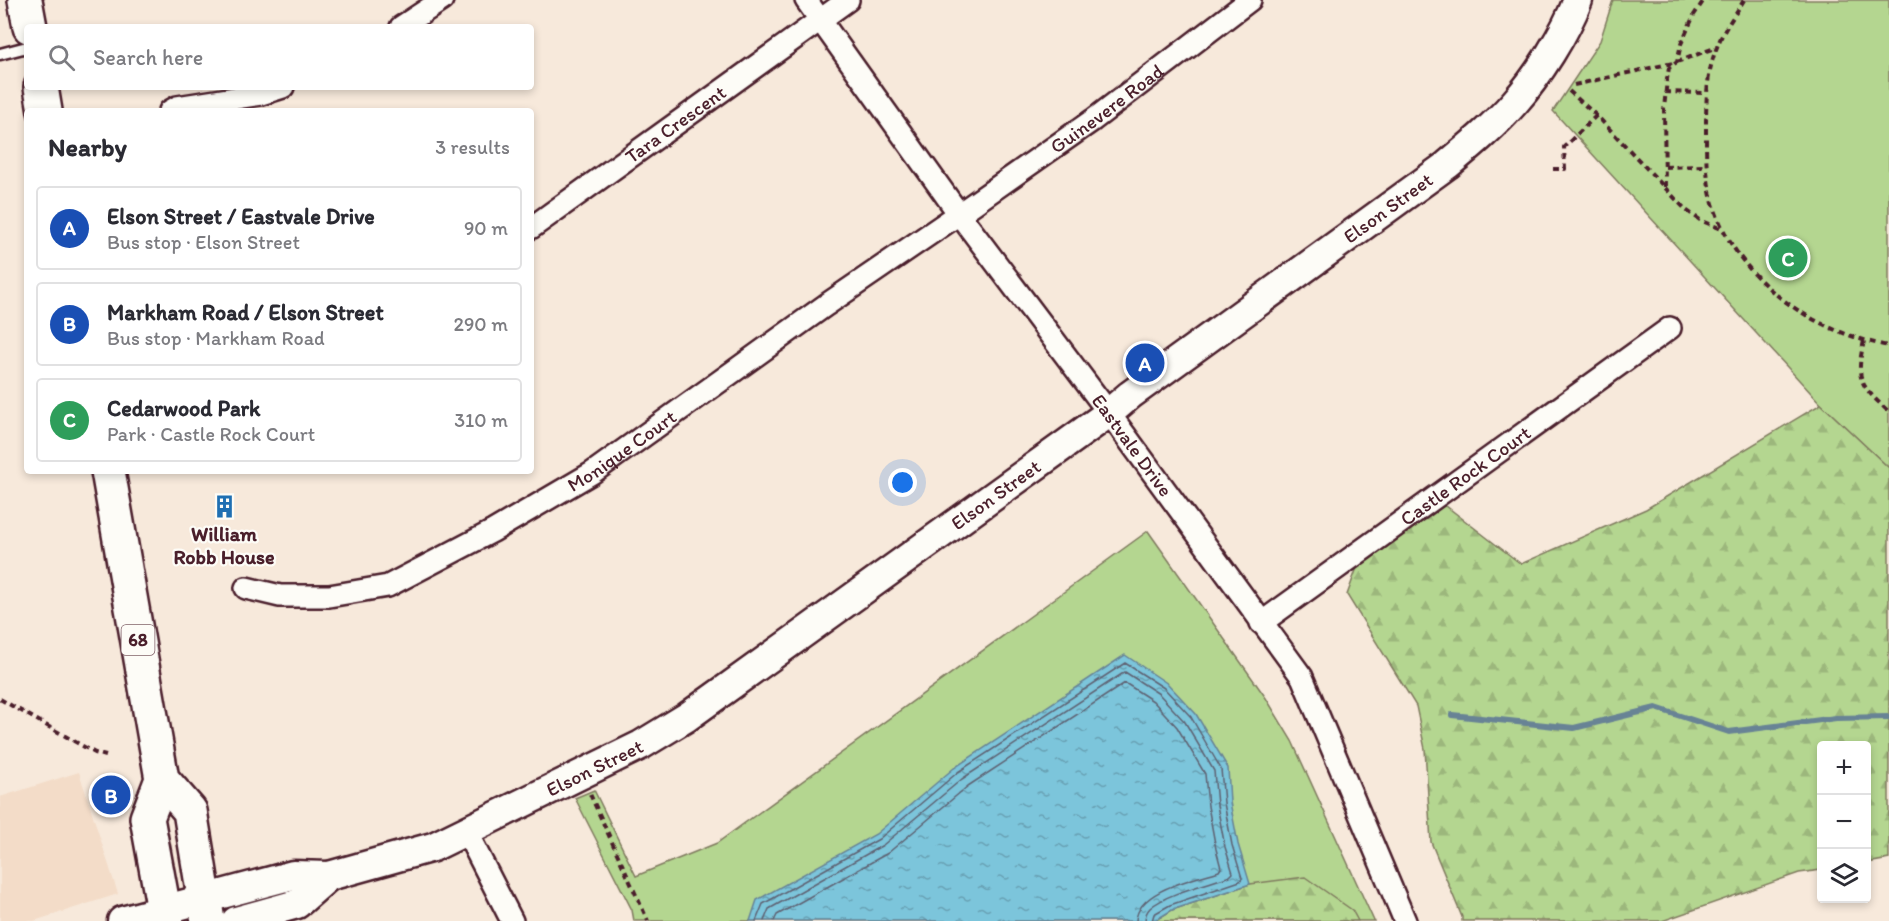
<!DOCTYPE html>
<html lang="en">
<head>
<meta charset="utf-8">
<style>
  :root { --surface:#fff; --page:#f7f7f7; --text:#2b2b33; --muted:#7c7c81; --line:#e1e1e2; --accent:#1f6fb2 }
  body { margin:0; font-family:Itim,sans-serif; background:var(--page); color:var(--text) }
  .controls { position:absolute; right:18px; bottom:18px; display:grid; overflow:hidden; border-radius:6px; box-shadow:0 3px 9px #0003 }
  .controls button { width:54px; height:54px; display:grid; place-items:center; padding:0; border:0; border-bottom:2px solid var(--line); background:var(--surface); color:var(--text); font:30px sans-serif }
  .you { position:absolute; left:903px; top:483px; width:21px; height:21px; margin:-15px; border:4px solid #fff; border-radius:50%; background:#1a73e8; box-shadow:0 0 0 9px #1a73e833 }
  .badge { display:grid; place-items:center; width:39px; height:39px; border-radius:50%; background:var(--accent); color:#fff; font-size:20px; font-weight:700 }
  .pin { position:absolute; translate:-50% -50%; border:3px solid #fff; box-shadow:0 2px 6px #0006 }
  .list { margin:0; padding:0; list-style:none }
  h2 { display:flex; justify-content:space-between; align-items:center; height:78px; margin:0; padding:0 24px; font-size:26px }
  h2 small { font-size:20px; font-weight:400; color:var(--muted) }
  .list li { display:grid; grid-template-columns:39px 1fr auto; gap:18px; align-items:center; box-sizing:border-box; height:84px; margin:0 12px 12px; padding:0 12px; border:2px solid var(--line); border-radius:6px }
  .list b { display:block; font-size:22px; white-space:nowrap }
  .list p { margin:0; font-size:20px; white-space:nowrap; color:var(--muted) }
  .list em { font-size:20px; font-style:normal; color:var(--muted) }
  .icon { flex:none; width:33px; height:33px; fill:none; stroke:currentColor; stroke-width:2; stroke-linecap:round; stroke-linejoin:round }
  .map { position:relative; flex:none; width:1889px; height:921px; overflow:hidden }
  .search { position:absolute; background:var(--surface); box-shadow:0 3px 9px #0003; left:24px; top:24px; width:510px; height:66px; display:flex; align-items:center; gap:15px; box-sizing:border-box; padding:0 21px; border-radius:6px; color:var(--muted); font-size:22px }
  .panel { position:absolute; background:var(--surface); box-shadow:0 3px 9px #0003; left:24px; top:108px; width:510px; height:366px; border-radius:6px }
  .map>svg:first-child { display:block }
  .built { fill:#f3dcc8 }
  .green { fill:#b4d690; stroke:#7f7a5e; stroke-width:1.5 }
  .forest { fill:url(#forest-firs); stroke:#7f7a5e; stroke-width:1.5 }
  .water { fill:url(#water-ripples); stroke:#678395; stroke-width:1.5 }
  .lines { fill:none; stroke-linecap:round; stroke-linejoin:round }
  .shore { stroke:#5e6171; stroke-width:1.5 }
  .stream { stroke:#678395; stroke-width:6 }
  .lane-casing { stroke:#4a1f2b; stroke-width:15 }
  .street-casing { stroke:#4a1f2b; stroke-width:26 }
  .secondary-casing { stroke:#4a1f2b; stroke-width:33 }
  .primary-casing { stroke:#4a1f2b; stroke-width:38 }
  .path { stroke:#4a1f2b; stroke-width:4; stroke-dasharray:6 4.5; stroke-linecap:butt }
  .lane { stroke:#fdfcf7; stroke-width:10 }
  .street { stroke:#fdfcf7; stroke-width:21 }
  .secondary { stroke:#fdfcf7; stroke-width:28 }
  .primary { stroke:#fdfcf7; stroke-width:33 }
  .labels { text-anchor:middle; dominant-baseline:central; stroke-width:4.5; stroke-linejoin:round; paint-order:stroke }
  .shield { fill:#fdfcf7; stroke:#806168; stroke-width:1.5 }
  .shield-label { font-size:18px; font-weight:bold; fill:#4a1f2b }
  .street-label { font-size:20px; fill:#4a1f2b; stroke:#fdfcf7 }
  .poi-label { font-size:20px; font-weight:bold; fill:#4a1f2b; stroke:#fdfcf7 }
</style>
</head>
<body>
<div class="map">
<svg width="1889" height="921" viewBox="0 0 1889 921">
  <defs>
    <pattern id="forest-firs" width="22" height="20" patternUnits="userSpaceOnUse" patternTransform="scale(1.5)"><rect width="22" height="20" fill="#b4d690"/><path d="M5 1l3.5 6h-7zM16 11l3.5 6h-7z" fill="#9cb77c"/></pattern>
    <pattern id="water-ripples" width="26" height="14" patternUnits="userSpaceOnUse" patternTransform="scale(1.5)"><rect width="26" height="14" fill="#7bc5db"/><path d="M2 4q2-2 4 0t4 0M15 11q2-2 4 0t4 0" fill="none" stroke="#679fb2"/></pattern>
  </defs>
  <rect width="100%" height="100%" fill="#f7e9db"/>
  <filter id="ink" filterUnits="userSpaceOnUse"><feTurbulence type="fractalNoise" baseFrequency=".0167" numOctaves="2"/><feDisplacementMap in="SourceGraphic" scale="12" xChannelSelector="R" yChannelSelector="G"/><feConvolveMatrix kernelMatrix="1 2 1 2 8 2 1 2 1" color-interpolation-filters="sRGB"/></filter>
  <g filter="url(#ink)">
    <path class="built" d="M 79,772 L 118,894 L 34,921 L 0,921 L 0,797 Z"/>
    <path class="green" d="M 1613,0 L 1889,0 L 1889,468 L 1821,404 L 1553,111 L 1600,41 Z
      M 1148,531 L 1266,698 L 1292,741 L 1374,921 L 634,921 L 632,910 L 575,798 L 594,790 L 636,876 L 717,843 Z"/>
    <path class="forest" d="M 1821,404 L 1889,468 L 1889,859 L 1867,863 L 1866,746 L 1822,746 L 1821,870 L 1799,873 L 1662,921 L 1462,921 L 1462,917 L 1431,842 L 1425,749 L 1416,706 L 1347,595 L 1366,543 L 1411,505 L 1446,506 L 1521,564 L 1646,509 Z
      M 1305,877 L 1352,910 L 1358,921 L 1154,921 L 1172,910 L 1250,884 Z"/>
    <path class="water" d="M 1125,655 L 1168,684 L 1196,714 L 1228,768 L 1230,802 L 1238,844 L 1250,884 L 1172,910 L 1154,921 L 750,921 L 757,900 L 876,834 L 954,768 Z"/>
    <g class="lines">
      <path class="shore" d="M 756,921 L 763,904 L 879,839 L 958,772 L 1125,663 L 1164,688 L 1191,717 L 1221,769 L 1224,803 L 1232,845 L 1242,878 L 1240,881 L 1170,905 L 1154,914 L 1152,921
        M 764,921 L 769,909 L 883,845 L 962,779 L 1125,672 L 1159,694 L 1185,722 L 1214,771 L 1217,805 L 1225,847 L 1233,873 L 1230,876 C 1208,884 1167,893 1150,908 C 1146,912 1145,916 1145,921
        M 774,921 L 777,915 L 888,853 L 968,786 L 1125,683 L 1153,701 L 1177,727 L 1205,774 L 1208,806 L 1216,849 L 1221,868 L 1219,871 C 1195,879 1137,890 1136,921"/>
      <path class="stream" d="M 1452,715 L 1574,728 L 1656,708 L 1729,732 L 1836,718 L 1889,717"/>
      <defs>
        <path id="lane" d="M 0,54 L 27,47"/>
        <g id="street">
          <path id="s1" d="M 806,0 L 959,214 L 1109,413 L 1302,677 L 1405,921"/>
          <path d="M 401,27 L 442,0"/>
          <path d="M 170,111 L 177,107 L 261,94 L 283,87"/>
          <path id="s2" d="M 531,228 L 848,0"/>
          <path id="s3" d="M 246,588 L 280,596 L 329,596 L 388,586 L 493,531 L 592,473 L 826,305 L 959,214 L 1093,120 L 1250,0"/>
          <path id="s4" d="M 1261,623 L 1670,328"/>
          <path d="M 466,831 L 512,921"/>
        </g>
        <g id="secondary">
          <path id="s5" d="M 122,921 L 293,875 L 329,876 L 433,847 L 641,745 L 687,717 L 1109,413 L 1130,395 L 1447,165 C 1471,145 1495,125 1515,102 C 1539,75 1565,33 1578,0"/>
          <path d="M 236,921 L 297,904 L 329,876"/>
        </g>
        <path id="primary" d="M 25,0 L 30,27
          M 41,87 L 45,111
          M 108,471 L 162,779 L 190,811 L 208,921
          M 162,779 L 147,818 L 166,921"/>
      </defs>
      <use href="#lane" class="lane-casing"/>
      <use href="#street" class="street-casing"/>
      <use href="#secondary" class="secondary-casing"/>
      <use href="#primary" class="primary-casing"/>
      <path class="path" d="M 1744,0 C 1735,15 1723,30 1717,47 C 1706,73 1706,104 1706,132 C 1706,155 1706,178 1712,200 C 1734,279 1812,332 1889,346
        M 1574,85 L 1677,62 L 1717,47
        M 1569,91 L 1598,117 L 1686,210 L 1700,220 L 1724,230
        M 1665,92 L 1707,93
        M 1665,167 L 1707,166
        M 1553,169 L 1565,169 L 1564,147 L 1597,115
        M 1665,187 L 1664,109 L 1667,79 L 1669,68 L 1677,62 L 1681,44 L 1694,15 L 1704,0
        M 1864,341 C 1855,380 1860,385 1889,412
        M 0,699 L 95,753 L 106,756
        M 590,794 L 648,921"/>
      <use href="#lane" class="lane"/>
      <use href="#street" class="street"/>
      <use href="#secondary" class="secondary"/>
      <use href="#primary" class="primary"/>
    </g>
  </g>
  <defs>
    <symbol id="building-bare" viewBox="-9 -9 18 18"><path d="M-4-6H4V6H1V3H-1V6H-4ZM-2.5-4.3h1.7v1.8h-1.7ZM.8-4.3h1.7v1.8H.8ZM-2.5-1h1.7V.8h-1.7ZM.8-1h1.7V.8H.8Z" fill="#1f6fb2" stroke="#fdfcf7" stroke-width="2.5" paint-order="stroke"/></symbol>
  </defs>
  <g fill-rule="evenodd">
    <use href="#building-bare" x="208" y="490" width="33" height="33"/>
  </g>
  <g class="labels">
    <rect class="shield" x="121.5" y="625" width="33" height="30" rx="4.5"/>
    <g class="shield-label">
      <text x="138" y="640">68</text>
    </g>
    <g class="street-label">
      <text stroke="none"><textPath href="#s3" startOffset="1008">Guinevere Road</textPath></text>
      <text stroke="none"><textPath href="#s2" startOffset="178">Tara Crescent</textPath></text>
      <text stroke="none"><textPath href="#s5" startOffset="1473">Elson Street</textPath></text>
      <text stroke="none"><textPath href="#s1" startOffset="552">Eastvale Drive</textPath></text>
      <text stroke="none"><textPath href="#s3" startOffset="414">Monique Court</textPath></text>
      <text stroke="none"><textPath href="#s4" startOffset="252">Castle Rock Court</textPath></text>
      <text stroke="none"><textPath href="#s5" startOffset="987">Elson Street</textPath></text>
      <text stroke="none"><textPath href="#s5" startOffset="501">Elson Street</textPath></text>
    </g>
    <g class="poi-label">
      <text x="224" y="534">William<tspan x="224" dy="23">Robb House</tspan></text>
    </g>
  </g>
</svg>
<div class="controls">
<button>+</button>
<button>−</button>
<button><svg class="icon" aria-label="layers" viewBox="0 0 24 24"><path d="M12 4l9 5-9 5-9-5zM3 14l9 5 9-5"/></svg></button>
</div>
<div class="you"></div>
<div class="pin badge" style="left:1145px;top:363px;background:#1a4fb4">A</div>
<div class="pin badge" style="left:111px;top:795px;background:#1a4fb4">B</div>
<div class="pin badge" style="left:1788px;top:258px;background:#2e9e5b">C</div>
<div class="search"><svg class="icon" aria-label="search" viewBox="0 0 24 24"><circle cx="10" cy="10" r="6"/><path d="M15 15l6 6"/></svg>Search here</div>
<section class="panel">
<h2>Nearby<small>3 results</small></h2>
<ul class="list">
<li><span class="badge" style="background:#1a4fb4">A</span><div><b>Elson Street / Eastvale Drive</b><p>Bus stop · Elson Street</p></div><em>90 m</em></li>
<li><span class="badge" style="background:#1a4fb4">B</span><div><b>Markham Road / Elson Street</b><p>Bus stop · Markham Road</p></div><em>290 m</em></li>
<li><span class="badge" style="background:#2e9e5b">C</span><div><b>Cedarwood Park</b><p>Park · Castle Rock Court</p></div><em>310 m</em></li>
</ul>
</section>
</div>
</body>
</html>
